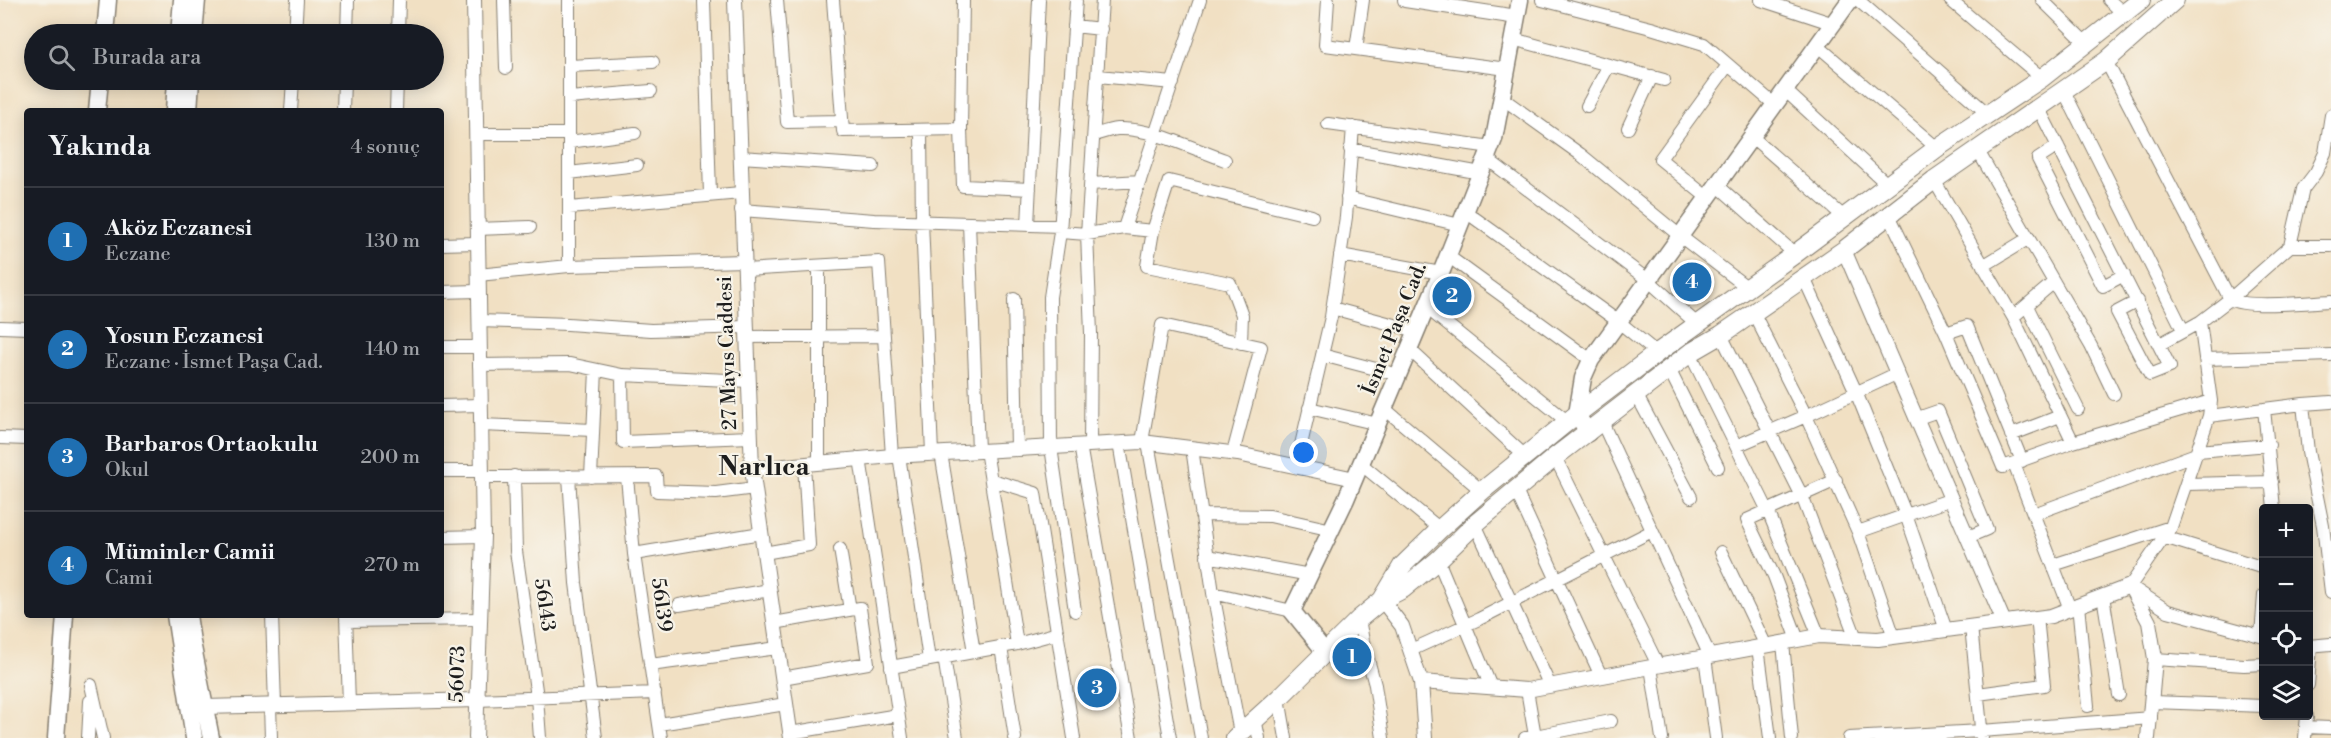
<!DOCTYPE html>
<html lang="tr">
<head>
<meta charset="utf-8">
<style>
  :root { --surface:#171b24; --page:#20242c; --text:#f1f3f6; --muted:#9ea1a6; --line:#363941; --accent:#1f6fb2 }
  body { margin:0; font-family:"Libre Bodoni",serif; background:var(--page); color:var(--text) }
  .controls { position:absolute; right:18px; bottom:18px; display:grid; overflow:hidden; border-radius:6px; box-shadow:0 3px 15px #0003 }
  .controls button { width:54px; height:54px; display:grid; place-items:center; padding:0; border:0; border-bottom:2px solid var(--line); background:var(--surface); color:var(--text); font:30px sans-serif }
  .you { position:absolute; left:1304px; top:453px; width:21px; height:21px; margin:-15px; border:4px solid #fff; border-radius:50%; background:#1a73e8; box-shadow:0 0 0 9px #1a73e833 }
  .badge { display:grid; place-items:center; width:39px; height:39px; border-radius:50%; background:var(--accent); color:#fff; font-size:20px; font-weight:700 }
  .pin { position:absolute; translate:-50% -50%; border:3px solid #fff; box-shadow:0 2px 6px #0006 }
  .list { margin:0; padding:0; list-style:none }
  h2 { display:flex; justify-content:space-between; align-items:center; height:78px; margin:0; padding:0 24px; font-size:26px }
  h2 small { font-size:20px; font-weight:400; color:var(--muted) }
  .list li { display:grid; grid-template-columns:39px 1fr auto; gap:18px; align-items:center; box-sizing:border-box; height:108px; padding:0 24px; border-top:2px solid var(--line) }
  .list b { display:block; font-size:22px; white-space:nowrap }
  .list p { margin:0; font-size:20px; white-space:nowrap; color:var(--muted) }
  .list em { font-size:20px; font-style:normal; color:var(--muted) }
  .icon { flex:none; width:33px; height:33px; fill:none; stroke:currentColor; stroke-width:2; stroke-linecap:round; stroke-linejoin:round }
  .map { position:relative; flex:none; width:2331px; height:738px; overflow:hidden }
  .search { position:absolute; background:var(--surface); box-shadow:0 3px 15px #0003; left:24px; top:24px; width:420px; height:66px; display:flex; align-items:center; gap:15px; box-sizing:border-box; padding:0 21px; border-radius:33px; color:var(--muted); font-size:22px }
  .panel { position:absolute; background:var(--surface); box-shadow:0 3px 15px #0003; left:24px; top:108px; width:420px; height:510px; border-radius:6px }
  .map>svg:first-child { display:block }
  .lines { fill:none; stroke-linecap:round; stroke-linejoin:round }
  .minor-casing { stroke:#867e70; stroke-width:14 }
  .tertiary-casing { stroke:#867e70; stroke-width:16 }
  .secondary-casing { stroke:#867e70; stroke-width:19 }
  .primary-casing { stroke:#867e70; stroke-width:20 }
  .minor { stroke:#fff; stroke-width:12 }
  .tertiary { stroke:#fff; stroke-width:14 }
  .secondary { stroke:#fff; stroke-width:16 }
  .primary { stroke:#fff; stroke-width:18 }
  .labels { text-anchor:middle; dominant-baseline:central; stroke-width:4.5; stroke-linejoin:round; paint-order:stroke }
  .street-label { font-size:20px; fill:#1c1c1c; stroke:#f7f3e8 }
  .district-label { font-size:26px; font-weight:bold; fill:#1c1c1c; stroke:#f7f3e8 }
</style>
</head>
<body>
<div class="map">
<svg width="2331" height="738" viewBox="0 0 2331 738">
  <rect width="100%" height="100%" fill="#f7f3e8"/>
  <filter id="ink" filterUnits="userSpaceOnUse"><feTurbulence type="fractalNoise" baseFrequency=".0167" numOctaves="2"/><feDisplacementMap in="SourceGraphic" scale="12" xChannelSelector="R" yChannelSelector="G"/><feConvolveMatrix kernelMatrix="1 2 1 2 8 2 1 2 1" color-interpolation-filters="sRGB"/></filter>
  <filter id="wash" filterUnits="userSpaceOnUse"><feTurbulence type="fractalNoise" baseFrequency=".008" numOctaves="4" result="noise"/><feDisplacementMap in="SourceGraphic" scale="24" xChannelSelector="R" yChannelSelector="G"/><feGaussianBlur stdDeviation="1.35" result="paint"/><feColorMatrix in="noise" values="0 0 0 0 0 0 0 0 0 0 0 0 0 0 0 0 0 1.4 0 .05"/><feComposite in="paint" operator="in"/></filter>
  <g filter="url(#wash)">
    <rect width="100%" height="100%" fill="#f1e0c3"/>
  </g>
  <g filter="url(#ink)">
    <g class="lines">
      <defs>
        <path id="minor" d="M 504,0 L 506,68
          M 569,0 L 569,266
          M 704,0 L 710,195
          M 777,0 L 787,122 L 841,121
          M 833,0 L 843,131 L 961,129
          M 963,0 L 961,129 L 963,186 L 1030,189
          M 1328,0 L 1325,45 L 1507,69
          M 1542,0 L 1651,28 L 1704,44 L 1775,105
          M 1761,0 L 1834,24
          M 1858,0 L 1988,114
          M 1950,0 L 2042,78
          M 2042,0 L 2085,42
          M 2109,0 L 2124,14
          M 1074,26 L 1101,29
          M 295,34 L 297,0
          M 347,34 L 348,0
          M 398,34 L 399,0
          M 1513,39 L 1664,80
          M 1818,46 L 1937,148
          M 1356,49 L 1363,0
          M 2106,61 L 2230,299 C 2245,309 2310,302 2331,301
          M 569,66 L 653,62
          M 1098,76 L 1173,83
          M 2063,89 L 2183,330
          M 1786,91 L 1888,185
          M 569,98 L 651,91
          M 1502,98 L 1580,154 L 1680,236 L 1748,288
          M 1587,106 L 1609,65
          M 2038,107 L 2170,367 L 2150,375 L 2117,312 L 2138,301
          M 291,111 L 293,80
          M 343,111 L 344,80
          M 396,111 L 397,80
          M 1328,124 L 1491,147
          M 1628,128 L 1652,76
          M 921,131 L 922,222 L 932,453
          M 476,134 L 569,134
          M 1094,135 C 1101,133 1109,130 1117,129 C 1150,127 1193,149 1225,160
          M 1751,136 L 1844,217
          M 569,142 L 635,133
          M 2058,146 L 2038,159 L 2103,286 L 2124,275
          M 1350,149 L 1481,173
          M 1978,151 L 2091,346 L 2114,394
          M 740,157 L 873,166
          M 1486,158 L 1648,280 L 1697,324
          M 569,173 L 637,165
          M 1934,180 L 2013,317 L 2073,442
          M 1091,184 L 1140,181
          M 1717,185 L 1795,254
          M 1347,198 L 1460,225
          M 1708,198 L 1660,159 L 1728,65
          M 569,208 L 741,193
          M 741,210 L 874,220 L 1060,226
          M 1466,212 L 1619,322 L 1657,353
          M 1890,217 L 1946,333 L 2003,467 L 2073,442 L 2211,401
          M 969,223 L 978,450
          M 1028,225 L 1039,0
          M 1124,228 L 1200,0
          M 477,229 L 530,227
          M 1153,231 L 1147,266 L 1230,283 L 1242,315 L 1241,343
          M 1060,232 L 1087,234 L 1124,228 L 1153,231 L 1169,181 L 1312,216
          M 441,244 L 477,243
          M 2290,246 L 2303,189 L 2316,172 L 2325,153 L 2331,115
          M 1340,255 L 1441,273
          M 1448,256 L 1591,360
          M 1983,266 L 2029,238
          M 744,270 L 879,262 L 892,456
          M 478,275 L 569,266 L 744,261
          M 1804,278 L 1856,392 L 1906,515 L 1946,630
          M 441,292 L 478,291
          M 1014,299 L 1017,448
          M 2027,306 L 2078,409
          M 1332,308 L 1417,331
          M 1427,308 L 1568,422
          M 1753,312 L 1806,416 L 1858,532 L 1894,637
          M 2013,317 L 2054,282
          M 479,321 L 568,324 L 651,330 L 746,327
          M 2200,322 L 2211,401 L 2209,416 L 2171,527 L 2130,586 L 2168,611 L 2264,637
          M 0,327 L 27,328
          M 1946,333 L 1967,326 L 2022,461
          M 1721,335 L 1802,496 L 1856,638
          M 747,337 L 884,336
          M 2160,344 L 2200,322 L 2230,299 L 2290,246 L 2331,246
          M 441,347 L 479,347
          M 1410,350 L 1526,457
          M 1690,353 L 1736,446 L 1806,416 L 1898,373
          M 1322,355 L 1399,375
          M 2206,359 L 2331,355
          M 479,365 L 570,364 L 622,375 L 749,381
          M 1669,369 L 1718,467
          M 622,375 L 623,442 L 751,437
          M 1636,394 L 1691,497
          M 2303,404 L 2308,452 L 2323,526 L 2331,592
          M 441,406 L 480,405
          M 1309,408 L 1378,424
          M 1385,409 L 1482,491
          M 2264,409 L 2274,508
          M 2209,416 L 2303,404 L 2331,402
          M 1918,418 L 1938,411 L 1987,529 L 1968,537
          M 1602,422 L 1710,656
          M 481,425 L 593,430
          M 2011,435 L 2060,416
          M 0,438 L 27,439
          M 1142,442 L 1162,325 L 1261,347 L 1233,453
          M 1119,443 L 1170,738
          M 1148,443 L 1201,738
          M 1090,444 L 1091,333 L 1087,234 L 1102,0
          M 1080,445 L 1131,738
          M 1736,446 L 1768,511 L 1819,636
          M 1192,448 L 1213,593 L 1240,733
          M 986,450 L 1017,644
          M 2198,451 L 2269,445
          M 941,453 L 974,652
          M 899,455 L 929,660
          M 1555,457 L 1658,665
          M 860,458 L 902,738
          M 819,462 L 819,266
          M 1361,464 L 1440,529
          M 2014,464 L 2070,609
          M 1296,466 L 1331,317 L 1346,217 L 1353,127
          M 441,471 L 481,471
          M 514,476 L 516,551 L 537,697 L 540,738
          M 569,476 L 576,583 L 596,738
          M 482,477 L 656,476 L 657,491 L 716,493 L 755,488
          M 591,477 L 596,370
          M 627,477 L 634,554 L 661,738
          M 992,480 L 1035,493 L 1074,738
          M 2186,484 L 2272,482
          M 1516,491 L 1601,676
          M 2034,514 L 2196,454
          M 1201,515 L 1270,516 L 1332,530
          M 1475,524 L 1550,686
          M 1858,532 L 1952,499
          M 441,537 L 483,536
          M 2164,537 L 2264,568
          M 840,549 L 850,610
          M 1721,552 L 1766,646
          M 764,553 L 809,545 L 804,464
          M 634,554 L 761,533
          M 1207,556 L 1310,575
          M 1438,560 L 1491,687
          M 2053,565 L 2171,527
          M 1213,593 L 1292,611
          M 2103,596 L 2119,695
          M 679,605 L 770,590
          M 2078,605 L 2088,706
          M 1075,611 L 1051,447 L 1050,297 L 1060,232 L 1076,0
          M 272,615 L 275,706
          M 346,615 L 349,704
          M 1359,619 L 1363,641 L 1375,685 L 1383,738
          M 346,621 L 480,619
          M 774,623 L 860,608 L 868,663 L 782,678
          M 1971,626 L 1982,738
          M 2261,636 L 2264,595
          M 1798,640 L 1774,576 L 1747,520 L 1836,480
          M 1783,643 L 1792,738
          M 2308,646 L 2331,644
          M 1001,647 L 1015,738
          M 1758,647 L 1770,738
          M 1411,650 L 1479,619 L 1652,531
          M 944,657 L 957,738
          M 1705,657 L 1716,738
          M 2155,659 L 2244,665 L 2264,664
          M 650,665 L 778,648
          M 891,667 L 1017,644 L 1058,633
          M 1651,667 L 1662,738
          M 91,685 L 103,738
          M 2308,685 L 2311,646
          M 1527,690 L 1535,736
          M 1978,694 L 2044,685 L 2037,617
          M 1279,698 L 1286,738
          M 477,700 L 655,693
          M 2152,702 L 2264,706
          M 270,706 L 271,738
          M 1255,719 L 1259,738
          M 659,724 L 786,704
          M 2306,727 L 2331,728
          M 790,733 L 898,715
          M 88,738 L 90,701
          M 1525,738 L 1611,721
          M 1849,738 L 1981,731 L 2151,718
          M 2305,738 L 2307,716"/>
        <path id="tertiary" d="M 474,0 L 483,536 L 476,738
          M 735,0 L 752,469 L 791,738
          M 1405,0 L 1517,17
          M 1844,250 L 2004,622
          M 752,469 L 892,456 L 1142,442 L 1238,454 L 1355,479
          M 1382,600 L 1402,626 L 1421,682 L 1425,738
          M 1421,682 L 1527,690 L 1819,636 L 1878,639 L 2051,616 L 2130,586 L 2149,622 L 2155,659 L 2148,738
          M 205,707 L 477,700"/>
        <path id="secondary" d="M 105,34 L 108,0
          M 179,34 L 182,0
          M 194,34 L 197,0
          M 97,111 L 100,80
          M 174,111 L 176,80
          M 189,111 L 191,80
          M 1588,433 L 1577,414 L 1583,378 L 1591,360 L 1850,0
          M 175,615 L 194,738
          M 188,615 L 192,642 L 211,738
          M 1326,653 L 1292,611 L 1346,499 L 1441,273 L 1494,139 L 1520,0
          M 56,738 L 65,615"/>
        <path id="primary" d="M 1383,598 L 1402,566 L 1440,529 L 1482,491 L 1577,414 L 1657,353 L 1795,254 L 1937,148 L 2042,78 L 2141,0
          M 1235,738 L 1279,698 L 1359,619 L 1382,600 L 1403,589 L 1438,560 L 1475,524 L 1555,457 L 1690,353 L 1721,335 L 1844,250 L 1934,180 L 2106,61 L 2175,0"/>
      </defs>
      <use href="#minor" class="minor-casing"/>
      <use href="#tertiary" class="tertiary-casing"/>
      <use href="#secondary" class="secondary-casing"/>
      <use href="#primary" class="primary-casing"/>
      <use href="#minor" class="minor"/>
      <use href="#tertiary" class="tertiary"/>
      <use href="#secondary" class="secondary"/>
      <use href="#primary" class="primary"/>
    </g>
  </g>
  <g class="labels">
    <g class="street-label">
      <text transform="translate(1395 329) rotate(-68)">İsmet Paşa Cad.</text>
      <text transform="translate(728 353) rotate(-92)">27 Mayıs Caddesi</text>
      <text transform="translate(544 605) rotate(82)">56143</text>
      <text transform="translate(661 605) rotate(82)">56139</text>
      <text transform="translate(458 674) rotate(-88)">56073</text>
    </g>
    <g class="district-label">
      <text x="764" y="467">Narlıca</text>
    </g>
  </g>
</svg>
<div class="controls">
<button>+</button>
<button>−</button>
<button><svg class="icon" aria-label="locate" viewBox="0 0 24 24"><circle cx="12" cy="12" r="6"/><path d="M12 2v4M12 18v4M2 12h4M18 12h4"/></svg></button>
<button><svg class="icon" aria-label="layers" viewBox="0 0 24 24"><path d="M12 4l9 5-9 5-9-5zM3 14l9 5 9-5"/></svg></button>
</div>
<div class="you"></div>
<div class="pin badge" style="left:1352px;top:657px">1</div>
<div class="pin badge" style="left:1452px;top:296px">2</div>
<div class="pin badge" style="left:1097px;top:688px">3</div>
<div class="pin badge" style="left:1692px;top:282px">4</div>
<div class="search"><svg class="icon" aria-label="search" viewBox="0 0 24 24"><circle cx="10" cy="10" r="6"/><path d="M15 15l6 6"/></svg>Burada ara</div>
<section class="panel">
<h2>Yakında<small>4 sonuç</small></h2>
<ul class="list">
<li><span class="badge">1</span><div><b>Aköz Eczanesi</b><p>Eczane</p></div><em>130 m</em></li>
<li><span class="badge">2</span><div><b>Yosun Eczanesi</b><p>Eczane · İsmet Paşa Cad.</p></div><em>140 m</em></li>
<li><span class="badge">3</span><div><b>Barbaros Ortaokulu</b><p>Okul</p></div><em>200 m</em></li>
<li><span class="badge">4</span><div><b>Müminler Camii</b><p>Cami</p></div><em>270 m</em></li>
</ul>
</section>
</div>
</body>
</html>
